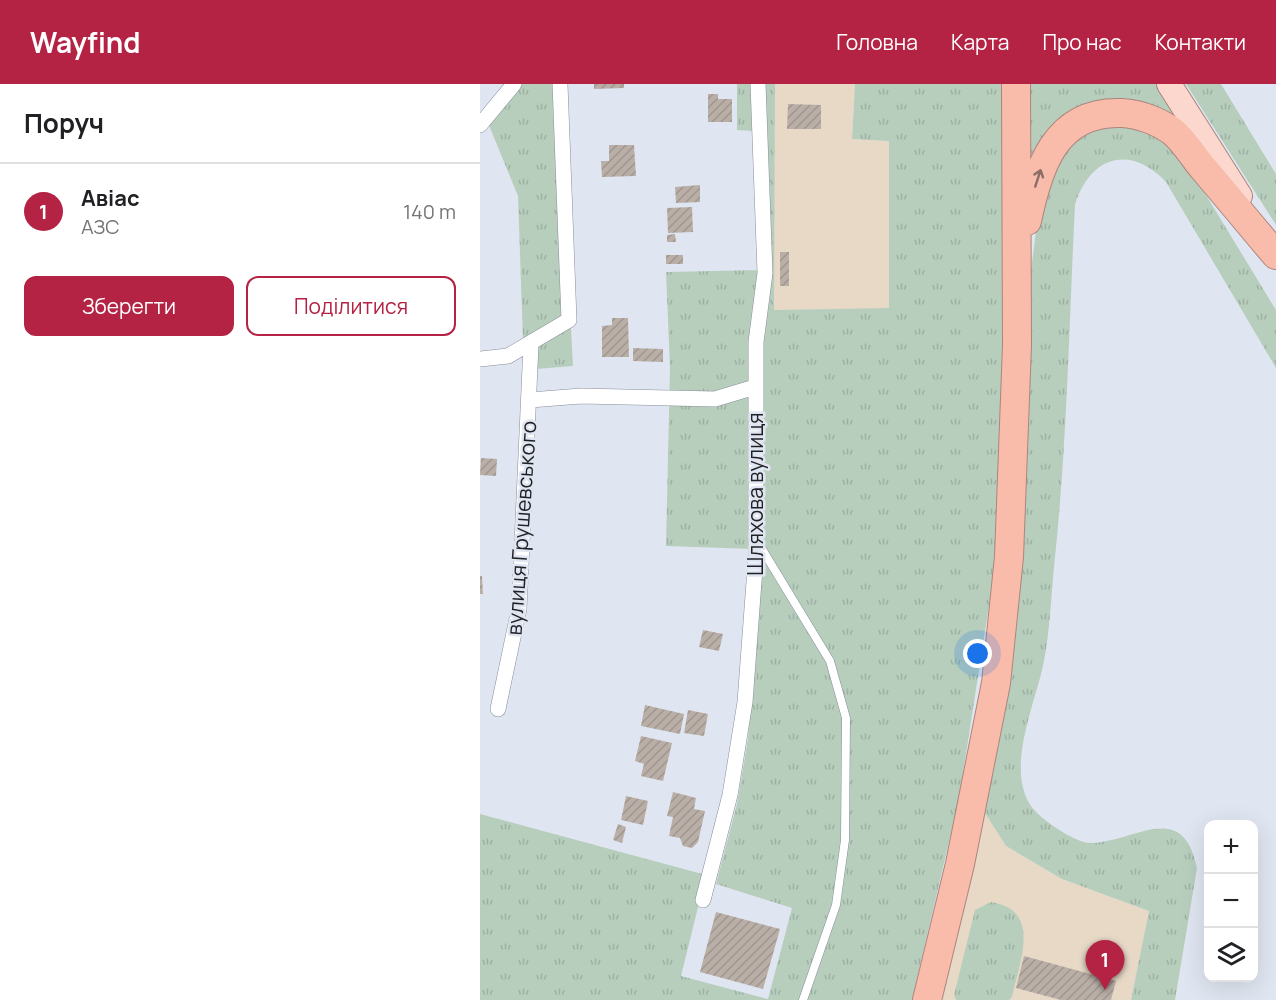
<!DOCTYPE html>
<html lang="uk">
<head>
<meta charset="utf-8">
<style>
  :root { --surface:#fff; --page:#f6f6f6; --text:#202124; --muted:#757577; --line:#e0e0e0; --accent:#b42244 }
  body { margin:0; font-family:Manrope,sans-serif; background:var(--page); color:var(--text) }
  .controls { position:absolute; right:18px; bottom:18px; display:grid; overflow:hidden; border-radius:12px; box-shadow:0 6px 24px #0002 }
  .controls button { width:54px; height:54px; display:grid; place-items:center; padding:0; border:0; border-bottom:2px solid var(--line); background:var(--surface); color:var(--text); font:30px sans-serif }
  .you { position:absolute; left:498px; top:570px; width:21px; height:21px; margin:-15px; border:4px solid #fff; border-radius:50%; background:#1a73e8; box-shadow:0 0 0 9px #1a73e833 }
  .badge { display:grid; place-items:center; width:39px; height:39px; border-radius:50%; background:var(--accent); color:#fff; font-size:20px; font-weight:700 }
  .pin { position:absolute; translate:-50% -50px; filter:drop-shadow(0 2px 3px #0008) }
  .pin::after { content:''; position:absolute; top:32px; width:21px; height:18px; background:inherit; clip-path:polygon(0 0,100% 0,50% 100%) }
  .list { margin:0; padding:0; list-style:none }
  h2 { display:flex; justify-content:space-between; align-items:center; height:78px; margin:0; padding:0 24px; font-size:26px }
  h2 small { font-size:20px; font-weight:400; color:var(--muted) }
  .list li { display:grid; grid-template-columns:39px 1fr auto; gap:18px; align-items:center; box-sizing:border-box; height:96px; padding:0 24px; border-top:2px solid var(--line) }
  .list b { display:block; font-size:22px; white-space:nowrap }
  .list p { margin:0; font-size:20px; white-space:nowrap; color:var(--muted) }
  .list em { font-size:20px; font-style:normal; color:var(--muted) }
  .actions { display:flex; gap:12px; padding:18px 24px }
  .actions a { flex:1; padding:14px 0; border:2px solid var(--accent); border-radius:12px; text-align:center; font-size:21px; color:var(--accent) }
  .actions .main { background:var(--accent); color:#fff }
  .icon { flex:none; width:33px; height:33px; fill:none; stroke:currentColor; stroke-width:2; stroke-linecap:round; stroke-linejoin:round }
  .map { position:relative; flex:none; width:796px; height:916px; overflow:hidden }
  header { display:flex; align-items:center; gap:36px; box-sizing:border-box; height:84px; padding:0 30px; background:var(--accent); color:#fff }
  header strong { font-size:28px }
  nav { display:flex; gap:33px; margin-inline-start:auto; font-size:21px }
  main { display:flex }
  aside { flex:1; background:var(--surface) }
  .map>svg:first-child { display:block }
  .commercial { fill:#e8d9c7 }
  .grass { fill:url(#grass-tufts) }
  .building { fill:url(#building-hatch) }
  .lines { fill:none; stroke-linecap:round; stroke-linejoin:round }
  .lane-casing { stroke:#888e98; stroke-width:9 }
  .street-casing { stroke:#888e98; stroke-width:16 }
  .primary-casing { stroke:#ac857c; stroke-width:26 }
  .highway-casing { stroke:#ac857c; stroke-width:30 }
  .lane { stroke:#fff; stroke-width:8 }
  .street { stroke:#fff; stroke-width:15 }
  .primary { stroke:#fbd7cd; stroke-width:24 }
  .highway { stroke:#f9bcab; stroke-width:28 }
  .oneway { stroke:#8c6e68 }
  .labels { text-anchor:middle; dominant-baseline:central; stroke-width:5; stroke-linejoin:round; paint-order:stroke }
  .street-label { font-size:21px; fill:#1e2024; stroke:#e0e6f1 }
</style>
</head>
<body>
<header>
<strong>Wayfind</strong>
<nav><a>Головна</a><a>Карта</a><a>Про нас</a><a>Контакти</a></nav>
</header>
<main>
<aside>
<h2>Поруч<small></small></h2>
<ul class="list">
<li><span class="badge">1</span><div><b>Авіас</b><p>АЗС</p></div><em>140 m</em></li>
</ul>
<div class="actions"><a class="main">Зберегти</a><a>Поділитися</a></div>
</aside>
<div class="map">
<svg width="796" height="916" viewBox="0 0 796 916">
  <defs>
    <pattern id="grass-tufts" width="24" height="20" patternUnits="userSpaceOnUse" patternTransform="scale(1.5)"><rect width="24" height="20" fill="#b7cebd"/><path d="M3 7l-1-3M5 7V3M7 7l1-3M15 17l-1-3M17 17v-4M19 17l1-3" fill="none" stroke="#9db1a2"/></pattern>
    <pattern id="building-hatch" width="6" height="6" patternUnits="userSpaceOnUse" patternTransform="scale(1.5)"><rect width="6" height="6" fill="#baafa7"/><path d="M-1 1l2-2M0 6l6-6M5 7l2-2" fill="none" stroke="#9f9690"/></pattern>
  </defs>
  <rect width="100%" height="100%" fill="#e0e6f1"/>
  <path class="commercial" d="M 295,0 L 375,0 L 372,55 L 409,57 L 409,225 L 293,226 Z
    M 503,726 L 526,762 L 582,795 L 670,827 L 651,916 L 458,916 Z"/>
  <path class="grass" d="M 40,0 L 77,0 L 87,245 L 91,244 L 93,282 L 44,286 L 38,112 L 8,39 Z
    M 257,0 L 273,0 L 273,47 L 257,46 Z
    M 282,0 L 295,0 L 294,226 L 409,224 L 409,57 L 372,55 L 375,0 L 523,0 L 522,279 L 517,470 L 479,715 L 432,916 L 0,916 L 0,730 L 226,791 L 201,892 L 288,915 L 312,824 L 236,800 L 257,720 L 268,655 L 277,531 Z
    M 549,0 L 676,0 L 697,36 L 644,19 L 554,72 L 548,67 Z
    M 706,0 L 741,0 L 796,90 L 796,141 Z
    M 615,41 L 668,45 L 704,75 L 796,226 L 796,284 L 686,98 C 650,60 610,72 595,121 C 589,241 587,363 574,483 C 571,514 570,546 564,577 C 556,619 525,683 551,722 C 560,735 596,760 612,759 C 656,757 703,715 717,784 L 695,916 L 651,916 L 669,827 L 582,795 L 526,762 L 503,726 L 551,272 L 551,186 L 557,140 L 578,72 Z
    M 281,186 L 272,465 L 186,462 L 190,284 L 186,188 Z
    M 511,818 C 563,826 539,879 532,913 L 529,916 L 476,916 L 474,911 L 495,826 Z"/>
  <path class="building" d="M 114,0 L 144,0 L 144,4 L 114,5 Z
    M 228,10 L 238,10 L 238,15 L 252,15 L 252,38 L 228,38 Z
    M 308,20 L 341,21 L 341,45 L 307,45 Z
    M 129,61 L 154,61 L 156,92 L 122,93 L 121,77 L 129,77 Z
    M 220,101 L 220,118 L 196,119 L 195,103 Z
    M 212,123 L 213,148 L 188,149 L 187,124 Z
    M 195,150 L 196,158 L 187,158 L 187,151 Z
    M 300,168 L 309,168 L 309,202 L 300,202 Z
    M 186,171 L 203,171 L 203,180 L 186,180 Z
    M 132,234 L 148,234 L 149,273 L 122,273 L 122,242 L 132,241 Z
    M 153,264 L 183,265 L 183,278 L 153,277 Z
    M 1,374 L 17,375 L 16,392 L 0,391 Z
    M 0,492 L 2,492 L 3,510 L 0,510 Z
    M 223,546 L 243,550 L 239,567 L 219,563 Z
    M 165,621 L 204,630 L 200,650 L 161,642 Z
    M 208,626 L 228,630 L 224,652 L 204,649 Z
    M 161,652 L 192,659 L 183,697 L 161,692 L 164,680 L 155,677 Z
    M 193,708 L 216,714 L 214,725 L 225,727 L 218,758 L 212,764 L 203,762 L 200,754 L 189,752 L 193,733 L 187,732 Z
    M 146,712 L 168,717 L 163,741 L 141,736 Z
    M 138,740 L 146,743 L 142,759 L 133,756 Z
    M 236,828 L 300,845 L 283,905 L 220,888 Z
    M 544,872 L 636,897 L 631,916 L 581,916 L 536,904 Z"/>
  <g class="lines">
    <defs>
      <path id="lane" d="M 279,460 L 350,577 L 366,634 L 365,756 L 356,821 L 323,916"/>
      <path id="street" d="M 0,41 L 34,0
        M 0,275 L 28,272 L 89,236 L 80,0
        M 50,316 L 101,312 L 235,315 L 275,303
        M 18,625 L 39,525 L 51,261
        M 223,816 L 250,711 L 265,618 L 276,471 L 276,258 L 285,189 L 278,0"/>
      <path id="primary" d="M 689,0 L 760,112"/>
      <path id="highway" d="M 547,137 C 558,84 575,26 642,29 C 659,30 679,37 693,48 C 704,57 713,72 722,83 C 747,112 771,142 796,171
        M 447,916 L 480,780 L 516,599 L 529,473 L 537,261 L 536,0"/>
    </defs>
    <use href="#lane" class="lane-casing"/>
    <use href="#street" class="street-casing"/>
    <use href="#primary" class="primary-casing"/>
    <use href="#highway" class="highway-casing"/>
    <use href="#lane" class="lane"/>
    <use href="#street" class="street"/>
    <use href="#primary" class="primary"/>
    <use href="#highway" class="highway"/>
  </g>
  <defs><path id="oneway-shaft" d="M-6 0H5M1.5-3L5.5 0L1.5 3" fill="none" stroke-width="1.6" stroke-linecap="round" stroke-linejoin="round" transform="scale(1.5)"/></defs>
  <use class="oneway" href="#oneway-shaft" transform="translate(558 94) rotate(-72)"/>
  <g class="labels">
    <g class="street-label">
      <text transform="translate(275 410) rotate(-90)">Шляхова вулиця</text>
      <text transform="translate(41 444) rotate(-86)">вулиця Грушевського</text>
    </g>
  </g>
</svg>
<div class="controls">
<button>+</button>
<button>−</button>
<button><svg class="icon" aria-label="layers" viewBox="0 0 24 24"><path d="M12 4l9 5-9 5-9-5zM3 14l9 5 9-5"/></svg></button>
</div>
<div class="you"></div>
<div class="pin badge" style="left:625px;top:906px">1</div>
</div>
</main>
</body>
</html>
